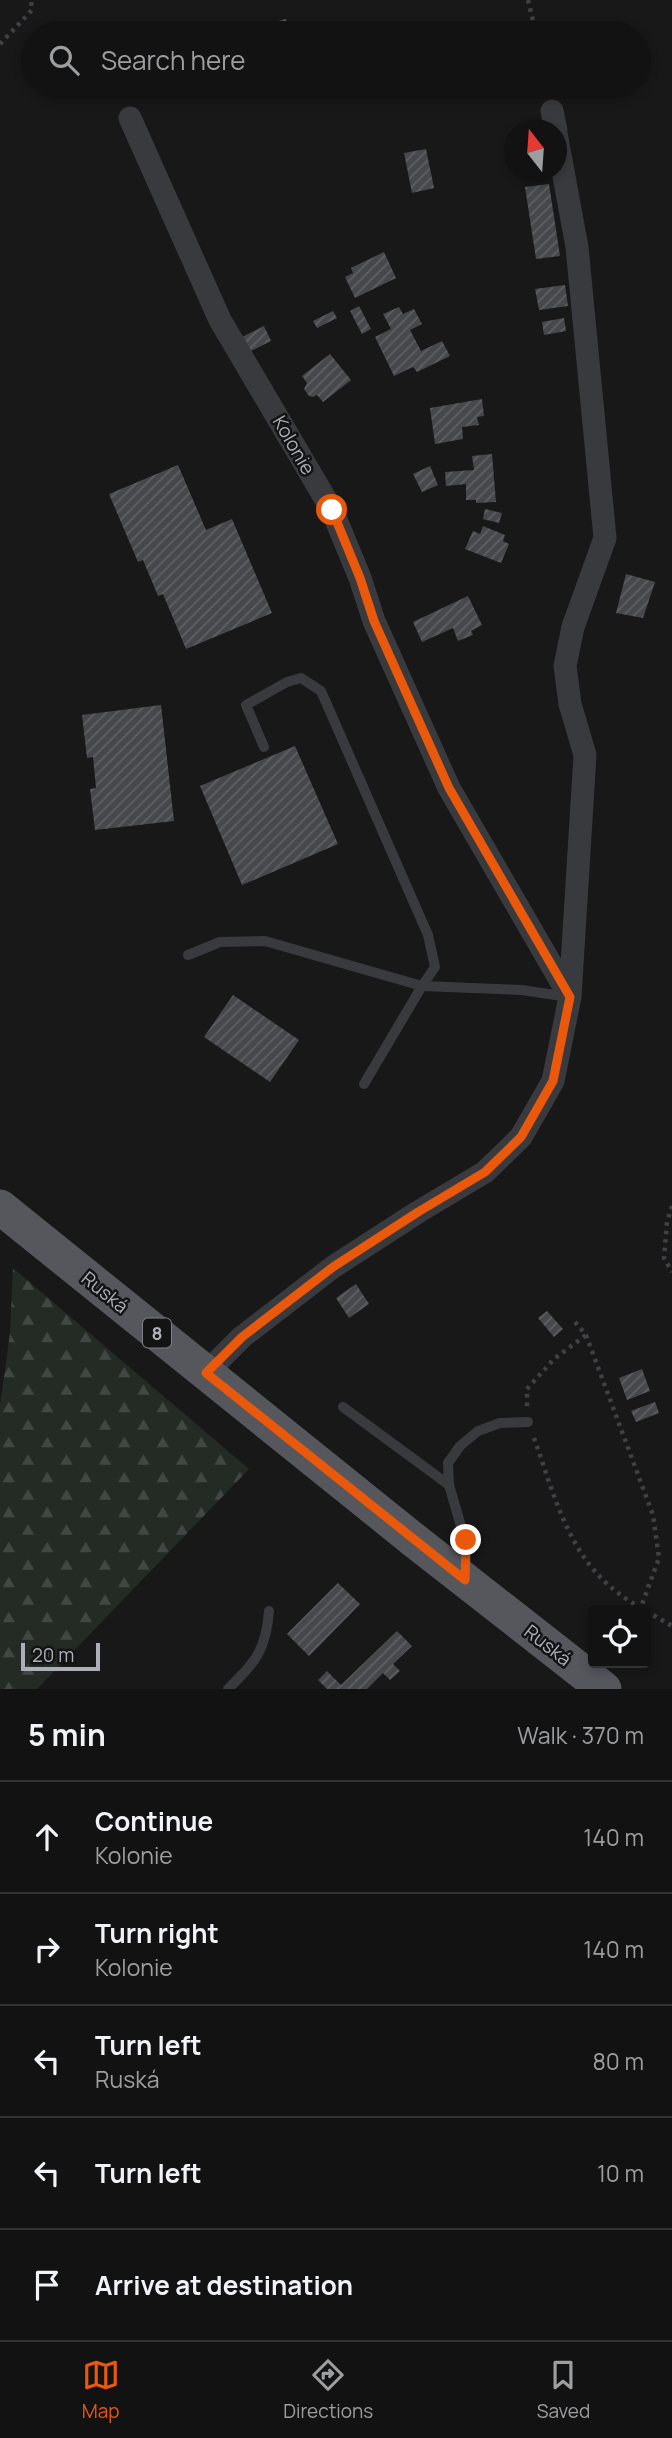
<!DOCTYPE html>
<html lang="en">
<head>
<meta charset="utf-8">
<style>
  :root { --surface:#121213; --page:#1b1b1c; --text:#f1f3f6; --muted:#9c9ea0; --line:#313233; --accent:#ea580c }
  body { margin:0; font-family:Manrope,sans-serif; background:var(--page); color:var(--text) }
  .controls { position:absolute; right:21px; bottom:21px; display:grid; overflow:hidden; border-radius:7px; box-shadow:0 4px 10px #0003 }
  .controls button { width:63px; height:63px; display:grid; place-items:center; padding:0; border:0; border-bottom:2px solid var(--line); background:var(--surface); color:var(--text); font:35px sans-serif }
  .compass { position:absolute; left:504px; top:119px; width:63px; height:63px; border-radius:50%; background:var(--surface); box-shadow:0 4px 10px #0003; rotate:343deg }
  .scale { position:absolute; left:21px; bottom:18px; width:79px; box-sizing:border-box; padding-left:7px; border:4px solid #acafb8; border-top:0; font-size:19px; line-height:24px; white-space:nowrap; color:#acafb8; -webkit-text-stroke:5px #131314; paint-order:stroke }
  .stop { position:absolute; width:21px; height:21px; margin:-16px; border:5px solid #ea580c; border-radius:50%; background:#fff }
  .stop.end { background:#ea580c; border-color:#fff; box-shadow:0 2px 7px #0008 }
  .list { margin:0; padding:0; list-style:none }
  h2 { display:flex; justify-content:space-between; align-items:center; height:91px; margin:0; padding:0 28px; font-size:30px }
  h2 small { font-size:23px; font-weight:400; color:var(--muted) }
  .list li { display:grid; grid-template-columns:46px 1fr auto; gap:21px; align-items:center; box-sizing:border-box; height:112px; padding:0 28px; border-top:2px solid var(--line) }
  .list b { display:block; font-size:26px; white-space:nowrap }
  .list p { margin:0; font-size:23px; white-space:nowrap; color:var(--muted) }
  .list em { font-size:23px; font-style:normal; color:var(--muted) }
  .icon { flex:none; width:38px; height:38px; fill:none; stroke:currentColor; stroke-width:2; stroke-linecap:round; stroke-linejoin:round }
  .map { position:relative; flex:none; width:672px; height:1689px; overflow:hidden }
  .search { position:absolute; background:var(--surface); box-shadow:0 4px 10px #0003; left:21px; right:21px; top:21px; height:77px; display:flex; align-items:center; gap:18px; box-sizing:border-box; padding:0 24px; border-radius:38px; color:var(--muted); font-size:26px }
  .sheet { height:651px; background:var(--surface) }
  nav { display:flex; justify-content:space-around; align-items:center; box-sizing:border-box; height:98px; border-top:2px solid var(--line); background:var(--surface); font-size:19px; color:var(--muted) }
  nav a { display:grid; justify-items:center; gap:4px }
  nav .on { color:var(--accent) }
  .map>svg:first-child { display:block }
  .forest { fill:url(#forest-firs) }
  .building { fill:url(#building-hatch) }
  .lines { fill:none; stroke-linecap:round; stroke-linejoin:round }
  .path { stroke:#3f4145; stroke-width:4.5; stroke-dasharray:3.5 5; stroke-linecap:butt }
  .service { stroke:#393a3e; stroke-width:10 }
  .minor { stroke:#393a3e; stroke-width:23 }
  .primary { stroke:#56575d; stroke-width:35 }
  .route { stroke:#ea580c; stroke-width:9 }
  .labels { text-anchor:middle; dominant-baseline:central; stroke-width:5; stroke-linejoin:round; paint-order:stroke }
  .shield { fill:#131314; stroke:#7e8087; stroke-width:2 }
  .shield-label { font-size:18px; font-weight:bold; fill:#acafb8 }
  .street-label { font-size:19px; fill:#acafb8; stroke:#131314 }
</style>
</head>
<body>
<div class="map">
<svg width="672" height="1689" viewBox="0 0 672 1689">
  <defs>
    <pattern id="forest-firs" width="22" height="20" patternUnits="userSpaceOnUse" patternTransform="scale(1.75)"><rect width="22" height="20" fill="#242b25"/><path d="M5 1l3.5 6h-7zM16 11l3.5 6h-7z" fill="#414743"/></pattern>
    <pattern id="building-hatch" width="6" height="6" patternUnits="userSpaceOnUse" patternTransform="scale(1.75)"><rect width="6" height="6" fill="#47484c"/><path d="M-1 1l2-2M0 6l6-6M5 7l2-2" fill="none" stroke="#5f6064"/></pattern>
  </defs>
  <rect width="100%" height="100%" fill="#181819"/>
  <path class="forest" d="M 13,1268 L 249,1469 L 37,1689 L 0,1689 L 0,1406 L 10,1333 Z"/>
  <path class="building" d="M 286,19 L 289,31 L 265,33 L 263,25 Z
    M 426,149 L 434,188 L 412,193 L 404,153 Z
    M 549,184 L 560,256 L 536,259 L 525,187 Z
    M 384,252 L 396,278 L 355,298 L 345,277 L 353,273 L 351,268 Z
    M 565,285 L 568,306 L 539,310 L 535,289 Z
    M 359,306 L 371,329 L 362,334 L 350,311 Z
    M 399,307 L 403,314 L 414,309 L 422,324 L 410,330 L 421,351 L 442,341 L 450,356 L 417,372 L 413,367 L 394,376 L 375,337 L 391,329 L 383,314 Z
    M 333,311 L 337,318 L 317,328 L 313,321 Z
    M 564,318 L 566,331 L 544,335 L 542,322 Z
    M 264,326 L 271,341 L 249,352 L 240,338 Z
    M 330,354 L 351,380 L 323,402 L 317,395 L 313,397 L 309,396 L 304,389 L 307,383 L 302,376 Z
    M 482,399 L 484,416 L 477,417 L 479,425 L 462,427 L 463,439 L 435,444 L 430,408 Z
    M 492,454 L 496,502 L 476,503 L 476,500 L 466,500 L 466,484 L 446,486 L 445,472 L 474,470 L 472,456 Z
    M 178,465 L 206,530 L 232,519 L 272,613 L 186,649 L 163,594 L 158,596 L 143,560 L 138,562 L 109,494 Z
    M 430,466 L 438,485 L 422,492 L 413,474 Z
    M 485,509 L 502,513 L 499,523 L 483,519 Z
    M 483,526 L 505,535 L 503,541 L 509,544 L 501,563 L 465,549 L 473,531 L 480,534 Z
    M 626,574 L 655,582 L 643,618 L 616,613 Z
    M 468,596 L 482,625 L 471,631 L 473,635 L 458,641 L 453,628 L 422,642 L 413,622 Z
    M 161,705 L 174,821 L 95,830 L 90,789 L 96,788 L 93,757 L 87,758 L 82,715 Z
    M 295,746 L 338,844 L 242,885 L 200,786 Z
    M 233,995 L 299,1040 L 270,1082 L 204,1037 Z
    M 356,1284 L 369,1304 L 349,1318 L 336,1298 Z
    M 547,1311 L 563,1329 L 554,1337 L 538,1318 Z
    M 642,1369 L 650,1391 L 627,1400 L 619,1378 Z
    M 655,1402 L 659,1413 L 636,1422 L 631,1411 Z
    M 338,1583 L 360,1604 L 309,1656 L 287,1634 Z
    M 397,1631 L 412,1646 L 393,1664 L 400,1671 L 390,1680 L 383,1673 L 367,1689 L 327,1689 L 318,1680 L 327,1671 L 341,1685 Z"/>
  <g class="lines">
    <path class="path" d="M 528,0 L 536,33
      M 0,44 L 32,10 L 31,0
      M 672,1206 L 667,1222 L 664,1258 L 672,1272
      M 575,1322 L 586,1335 L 653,1515 L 659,1558 L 641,1607
      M 527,1406 L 527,1389 L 554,1359 L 586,1335
      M 534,1438 C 554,1494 568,1555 617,1592 C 633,1605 654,1615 672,1626"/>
    <path class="service" d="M 264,747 L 246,705 L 287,682 L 301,678 L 321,691 L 428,935 L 435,967 L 422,986 L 364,1084
      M 188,955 L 220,942 L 265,941 L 422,986 L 522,990 L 568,997
      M 343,1407 L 449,1485
      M 466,1571 L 465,1540 L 449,1485 L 448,1463 L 460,1446 L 478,1431 L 500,1423 L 528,1422
      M 228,1689 C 255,1662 266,1651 269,1611"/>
    <path class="minor" d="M 552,111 L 556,130
      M 130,118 L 220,320 L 332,510 L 360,578 L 374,621 L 449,788 L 570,997 L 553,1081 L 521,1137 L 485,1172 L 418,1212 L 333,1267 L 242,1337 L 206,1373
      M 556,133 L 577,247 L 605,538 L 573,627 L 565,666 L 570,704 L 585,755 L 570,997"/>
    <path class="primary" d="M 0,1207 L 415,1541 L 604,1689"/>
  </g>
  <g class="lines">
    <path class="route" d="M 332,510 L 360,578 L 374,621 L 449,788 L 570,997 L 553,1081 L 521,1137 L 485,1172 L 418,1212 L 333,1267 L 242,1337 L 206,1373 L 465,1580 L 466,1540"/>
  </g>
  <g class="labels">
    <rect class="shield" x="143" y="1318.5" width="28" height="29" rx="5"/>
    <g class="shield-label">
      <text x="157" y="1333">8</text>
    </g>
    <g class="street-label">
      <text transform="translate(294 445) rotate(60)">Kolonie</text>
      <text transform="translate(105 1292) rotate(39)">Ruská</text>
      <text transform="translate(548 1645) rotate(38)">Ruská</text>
    </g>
  </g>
</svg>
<div class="controls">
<button><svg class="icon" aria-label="locate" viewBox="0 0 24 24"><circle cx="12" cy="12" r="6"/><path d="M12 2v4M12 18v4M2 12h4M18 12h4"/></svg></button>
</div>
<svg class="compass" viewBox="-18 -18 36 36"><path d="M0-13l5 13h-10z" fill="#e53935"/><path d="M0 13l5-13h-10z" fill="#9c9ea0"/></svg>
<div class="scale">20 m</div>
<div class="stop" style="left:332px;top:510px"></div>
<div class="stop end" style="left:466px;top:1540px"></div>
<div class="search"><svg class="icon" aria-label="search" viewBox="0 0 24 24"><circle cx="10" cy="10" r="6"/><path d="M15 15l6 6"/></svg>Search here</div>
</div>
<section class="sheet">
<h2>5 min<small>Walk · 370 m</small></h2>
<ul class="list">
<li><svg class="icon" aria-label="ahead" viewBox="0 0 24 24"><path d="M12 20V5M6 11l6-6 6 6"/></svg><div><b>Continue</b><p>Kolonie</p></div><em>140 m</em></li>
<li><svg class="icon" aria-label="right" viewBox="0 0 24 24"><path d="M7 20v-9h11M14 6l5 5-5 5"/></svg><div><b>Turn right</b><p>Kolonie</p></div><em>140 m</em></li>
<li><svg class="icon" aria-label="left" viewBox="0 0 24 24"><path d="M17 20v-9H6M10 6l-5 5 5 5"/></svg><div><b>Turn left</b><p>Ruská</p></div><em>80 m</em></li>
<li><svg class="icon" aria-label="left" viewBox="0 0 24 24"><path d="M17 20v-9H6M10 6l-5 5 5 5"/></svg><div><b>Turn left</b></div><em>10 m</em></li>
<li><svg class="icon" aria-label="arrive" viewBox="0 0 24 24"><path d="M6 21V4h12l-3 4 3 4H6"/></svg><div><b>Arrive at destination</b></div></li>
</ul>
</section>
<nav>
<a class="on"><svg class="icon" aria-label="map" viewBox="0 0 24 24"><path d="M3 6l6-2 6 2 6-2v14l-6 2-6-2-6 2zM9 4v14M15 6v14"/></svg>Map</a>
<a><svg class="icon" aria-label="directions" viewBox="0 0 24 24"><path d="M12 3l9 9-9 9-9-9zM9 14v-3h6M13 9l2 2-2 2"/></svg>Directions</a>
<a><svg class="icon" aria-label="saved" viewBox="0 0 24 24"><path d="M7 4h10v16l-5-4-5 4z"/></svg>Saved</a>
</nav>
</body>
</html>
